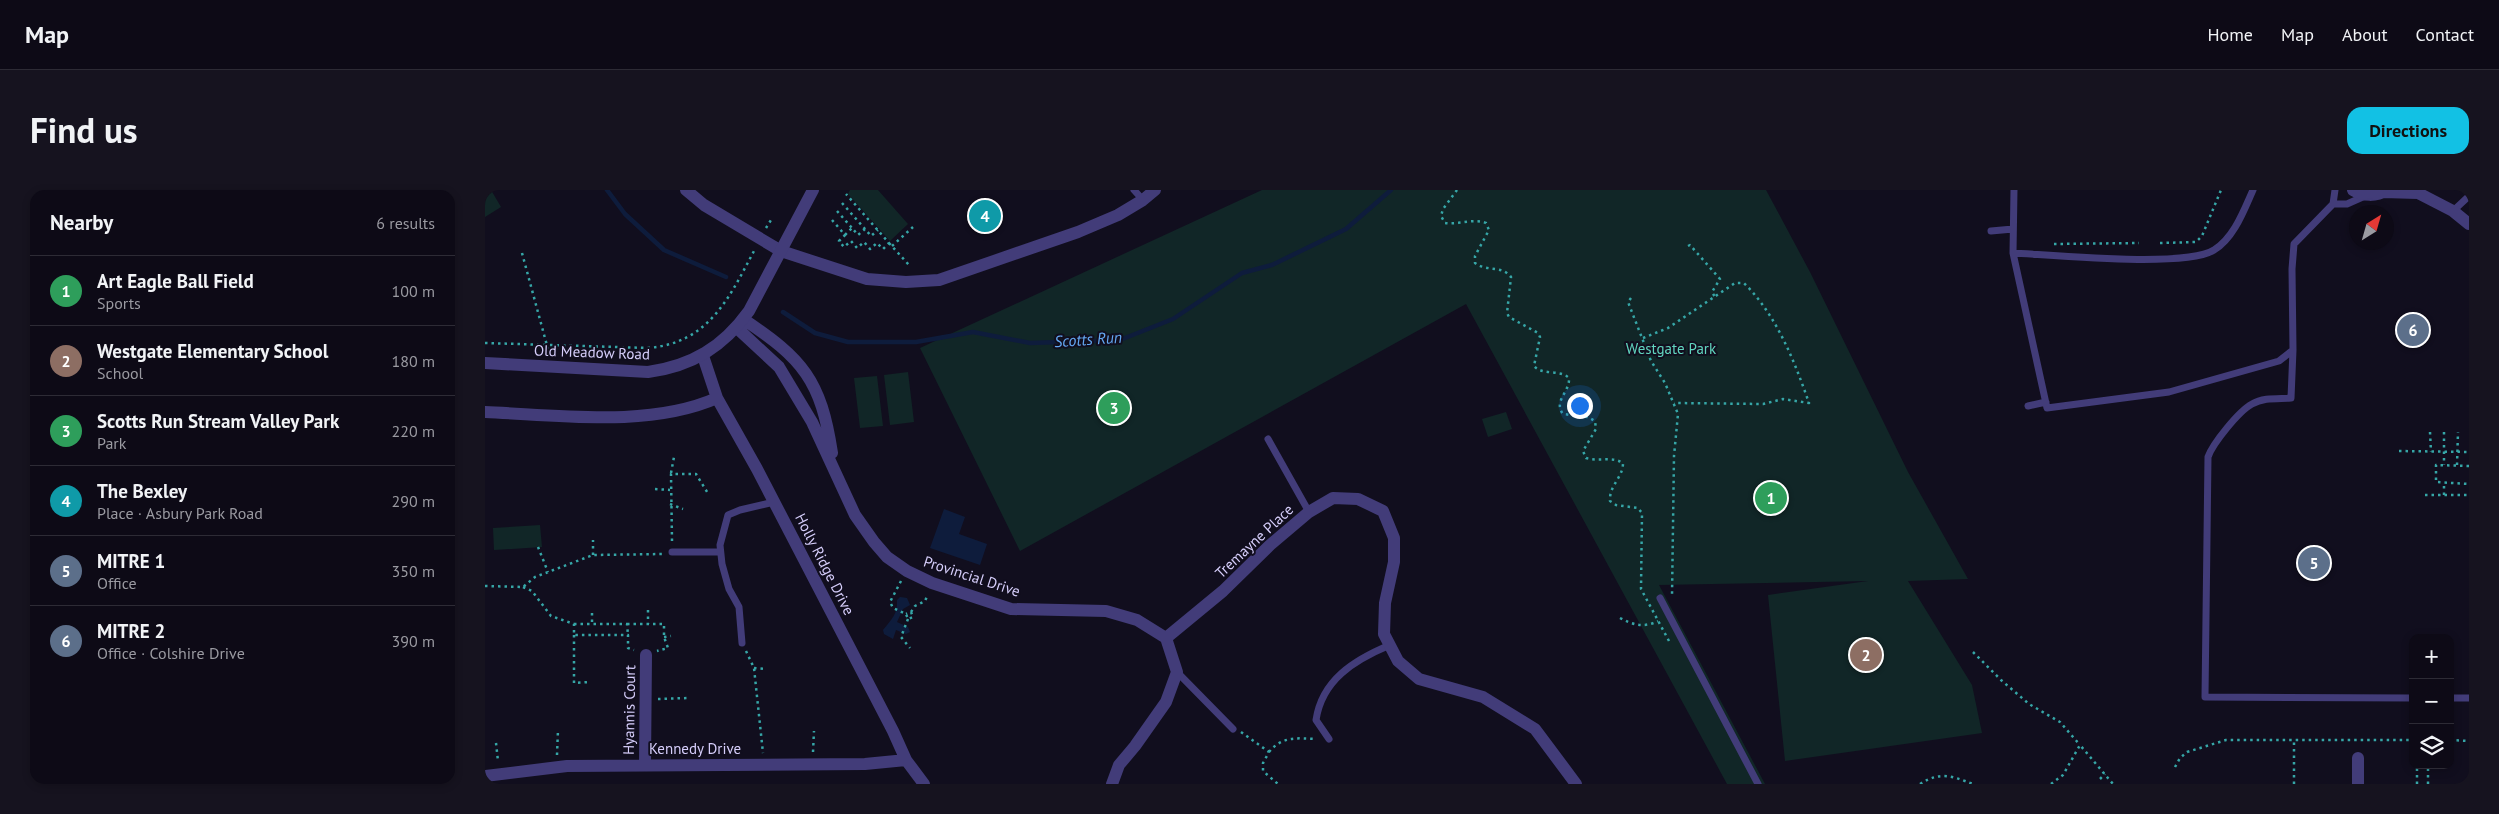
<!DOCTYPE html>
<html lang="en">
<head>
<meta charset="utf-8">
<style>
  :root { --surface:#0d0a16; --page:#16131f; --text:#f1f3f6; --muted:#9a9aa1; --line:#2d2b35; --accent:#12c1e4 }
  body { margin:0; font-family:"PT Sans",sans-serif; background:var(--page); color:var(--text) }
  .controls { position:absolute; right:15px; bottom:15px; display:grid; overflow:hidden; border-radius:10px; box-shadow:0 2px 8px #0003 }
  .controls button { width:45px; height:45px; display:grid; place-items:center; padding:0; border:0; border-bottom:1px solid var(--line); background:var(--surface); color:var(--text); font:25px sans-serif }
  .compass { position:absolute; left:1864px; top:15px; width:45px; height:45px; border-radius:50%; background:var(--surface); box-shadow:0 2px 8px #0003; rotate:37deg }
  .you { position:absolute; left:1094px; top:215px; width:18px; height:18px; margin:-12px; border:4px solid #fff; border-radius:50%; background:#1a73e8; box-shadow:0 0 0 8px #1a73e833 }
  .badge { display:grid; place-items:center; width:32px; height:32px; border-radius:50%; background:var(--accent); color:#fff; font-size:16px; font-weight:700 }
  .pin { position:absolute; translate:-50% -50%; border:2px solid #fff; box-shadow:0 1px 5px #0006 }
  .list { margin:0; padding:0; list-style:none }
  h2 { display:flex; justify-content:space-between; align-items:center; height:65px; margin:0; padding:0 20px; font-size:21px }
  h2 small { font-size:16px; font-weight:400; color:var(--muted) }
  .list li { display:grid; grid-template-columns:32px 1fr auto; gap:15px; align-items:center; box-sizing:border-box; height:70px; padding:0 20px; border-top:1px solid var(--line) }
  .list b { display:block; font-size:19px; white-space:nowrap }
  .list p { margin:0; font-size:16px; white-space:nowrap; color:var(--muted) }
  .list em { font-size:16px; font-style:normal; color:var(--muted) }
  .icon { flex:none; width:28px; height:28px; fill:none; stroke:currentColor; stroke-width:2; stroke-linecap:round; stroke-linejoin:round }
  .map { position:relative; flex:none; width:1984px; height:594px; overflow:hidden; border-radius:15px }
  header { display:flex; align-items:center; gap:30px; box-sizing:border-box; height:70px; padding:0 25px; background:var(--surface); border-bottom:1px solid var(--line) }
  header strong { font-size:24px }
  nav { display:flex; gap:28px; margin-inline-start:auto; font-size:18px }
  .intro { display:flex; align-items:center; justify-content:space-between; box-sizing:border-box; height:120px; padding:0 30px }
  h1 { margin:0; font-size:35px }
  .button { padding:12px 22px; border-radius:15px; background:var(--accent); color:#111; font-size:18px; font-weight:700 }
  main { display:flex; gap:30px; padding:0 30px }
  aside { flex:1; background:var(--surface); border-radius:15px; box-shadow:0 2px 8px #0003 }
  .map>svg:first-child { display:block }
  .green { fill:#112627 }
  .water { fill:#0e1c3c }
  .lines { fill:none; stroke-linecap:round; stroke-linejoin:round }
  .stream { stroke:#0e1c3c; stroke-width:4.5 }
  .path { stroke:#36a6a7; stroke-width:2.5; stroke-dasharray:2.5 4; stroke-linecap:butt }
  .service { stroke:#423c79; stroke-width:7 }
  .minor { stroke:#423c79; stroke-width:12 }
  .tertiary { stroke:#423c79; stroke-width:12 }
  .labels { text-anchor:middle; dominant-baseline:central; stroke-width:4; stroke-linejoin:round; paint-order:stroke }
  .park-label { font-size:15px; fill:#61d5bf; stroke:#110e1e }
  .street-label { font-size:15px; fill:#d6cefb; stroke:#110e1e }
  .water-label { font-size:16px; font-style:italic; fill:#64a8f3; stroke:#110e1e }
</style>
</head>
<body>
<header>
<strong>Map</strong>
<nav><a>Home</a><a>Map</a><a>About</a><a>Contact</a></nav>
</header>
<div class="intro"><h1>Find us</h1><a class="button">Directions</a></div>
<main>
<aside>
<h2>Nearby<small>6 results</small></h2>
<ul class="list">
<li><span class="badge" style="background:#2e9e5b">1</span><div><b>Art Eagle Ball Field</b><p>Sports</p></div><em>100 m</em></li>
<li><span class="badge" style="background:#8d6e63">2</span><div><b>Westgate Elementary School</b><p>School</p></div><em>180 m</em></li>
<li><span class="badge" style="background:#2e9e5b">3</span><div><b>Scotts Run Stream Valley Park</b><p>Park</p></div><em>220 m</em></li>
<li><span class="badge" style="background:#0f9aa8">4</span><div><b>The Bexley</b><p>Place · Asbury Park Road</p></div><em>290 m</em></li>
<li><span class="badge" style="background:#5c6f8a">5</span><div><b>MITRE 1</b><p>Office</p></div><em>350 m</em></li>
<li><span class="badge" style="background:#5c6f8a">6</span><div><b>MITRE 2</b><p>Office · Colshire Drive</p></div><em>390 m</em></li>
</ul>
</aside>
<div class="map">
<svg width="1984" height="594" viewBox="0 0 1984 594">
  <rect width="100%" height="100%" fill="#110e1e"/>
  <path class="green" d="M 0,0 L 6,0 L 16,17 L 0,27 Z
    M 365,0 L 393,0 L 423,34 L 405,51 L 363,4 Z
    M 777,0 L 1281,0 L 1325,82 L 1423,282 L 1483,389 L 1423,391 L 1487,495 L 1497,543 L 1300,571 L 1283,405 L 1383,391 L 1174,395 L 1280,594 L 1242,594 L 981,114 L 535,361 L 435,158 Z
    M 423,182 L 429,232 L 405,235 L 399,185 Z
    M 392,186 L 398,236 L 375,238 L 369,188 Z
    M 1021,222 L 1027,239 L 1003,247 L 997,229 Z
    M 55,335 L 57,357 L 9,360 L 8,338 Z"/>
  <path class="water" d="M 459,319 L 480,327 L 474,344 L 502,354 L 495,375 L 445,358 Z
    M 415,407 L 422,408 L 425,415 L 418,419 L 412,432 L 423,437 L 425,442 L 421,444 L 411,440 L 408,449 L 399,444 L 398,440 C 406,430 413,424 412,410 Z"/>
  <g class="lines">
    <path class="stream" d="M 122,0 L 140,24 L 179,60 L 241,87
      M 298,122 L 330,143 L 363,152 L 431,152 L 488,142 L 545,153 L 635,150 L 688,129 L 757,83 L 787,75 L 861,39 L 906,0"/>
    <path class="path" d="M 972,0 L 958,19 L 956,26 L 960,33 C 974,35 989,28 1001,33 L 1004,40 L 990,66 L 990,73 C 1002,82 1017,75 1026,87 L 1022,123 L 1024,127 L 1053,143 L 1055,147 L 1049,176 C 1058,186 1075,179 1084,188 C 1085,202 1068,211 1078,224 L 1103,227 L 1110,231 L 1111,239 L 1098,261 L 1101,268 C 1113,272 1127,266 1138,273 C 1138,288 1124,295 1125,311 L 1131,315 L 1153,318 L 1157,323 L 1156,399 L 1184,451
      M 357,13 L 380,39
      M 352,21 L 367,38
      M 347,30 L 360,45 L 354,51 L 359,57 L 366,51 L 372,58 L 379,52 L 385,59 L 392,53 L 398,59 L 404,53 L 361,4
      M 281,38 L 286,30
      M 360,45 L 367,38 L 373,45 L 380,39 L 386,46 L 393,40
      M 404,53 L 424,75
      M 1675,53 L 1711,52 L 1717,46 L 1736,0
      M 1569,54 L 1654,53
      M 407,56 L 428,37
      M 1203,56 L 1205,55 L 1235,89 L 1227,102 L 1230,107
      M 37,63 L 64,163
      M 1146,108 L 1143,112 L 1166,171 L 1180,193 L 1193,224 L 1189,266 L 1187,406
      M 1158,148 L 1183,138 L 1250,93 L 1259,93 C 1292,126 1309,170 1324,213 L 1298,209 L 1278,214 L 1189,213
      M 0,153 L 163,158 C 224,153 244,108 269,61
      M 1945,242 L 1946,262
      M 1959,242 L 1959,275
      M 1914,261 L 1984,262
      M 1972,275 L 1973,242
      M 1984,276 L 1951,275 L 1951,292 L 1984,294
      M 186,283 L 189,267
      M 170,299 L 185,300
      M 1940,305 L 1984,305
      M 1959,305 L 1959,293
      M 185,314 L 198,319
      M 187,351 L 186,284 L 211,284 L 224,305
      M 53,357 L 63,382
      M 108,365 L 108,350
      M 416,391 L 405,412 L 408,418 L 421,424 L 423,429 L 428,427 L 426,422 L 421,424
      M 0,396 L 38,397 L 50,387 L 108,365 L 179,364
      M 38,397 L 47,401 L 66,426 L 89,434 L 89,445 L 143,445 L 143,458 L 149,460
      M 163,420 L 163,434
      M 426,422 L 430,416 L 440,411 L 443,404
      M 107,423 L 107,434
      M 1135,428 C 1148,435 1159,438 1173,431
      M 423,429 L 416,447 L 425,458
      M 89,434 L 142,434 L 143,445
      M 142,434 L 179,434 L 179,447 L 183,458 L 172,461
      M 89,445 L 89,493 L 105,492
      M 179,447 L 186,446
      M 261,461 L 269,478 L 278,563
      M 1488,462 L 1516,490 L 1544,514 L 1575,532 L 1595,555
      M 269,478 L 280,479
      M 173,509 L 204,508
      M 756,542 L 784,562 L 778,573 L 778,581 L 793,594
      M 1965,550 L 1984,551
      M 11,553 L 13,571
      M 328,562 L 329,541
      M 784,562 C 797,546 812,548 831,549
      M 72,565 L 73,540
      M 1690,577 L 1695,568 L 1702,562 L 1741,550 L 1928,550
      M 1615,589 L 1620,584
      M 1435,594 C 1456,581 1466,586 1488,594
      M 1566,594 L 1578,585 L 1595,555 L 1628,594
      M 1809,594 L 1809,549
      M 1932,594 L 1932,575
      M 1943,594 L 1943,575"/>
    <path class="service" d="M 649,0 L 658,10
      M 1529,0 L 1528,63 L 1562,218 L 1684,202 L 1794,171 L 1808,160 L 1807,79 L 1809,54 L 1848,14 L 1850,0
      M 1848,14 L 1862,14 L 1880,6
      M 1968,21 L 1984,6
      M 1506,41 L 1528,39
      M 1528,63 C 1567,65 1702,78 1729,60 C 1749,48 1759,20 1768,0
      M 1808,160 L 1806,208 C 1794,209 1779,207 1767,214 C 1754,221 1728,253 1723,267 L 1720,507 L 1928,508
      M 1543,216 L 1561,212
      M 783,249 L 824,322
      M 187,362 L 235,362
      M 1175,408 L 1273,594
      M 257,453 L 254,417 L 244,399 L 237,374 L 235,355 L 243,325 L 255,320 L 289,312
      M 692,482 L 748,539
      M 1965,508 L 1984,508
      M 844,549 L 831,530 C 837,490 869,470 905,455"/>
    <path class="minor" d="M 201,0 L 219,15 L 296,61 L 382,89 L 421,92 L 454,90 L 593,42 L 633,25 L 658,10 L 670,0
      M 1868,0 C 1878,6 1891,7 1901,0
      M 1898,2 L 1933,3 L 1968,21 L 1984,34
      M 258,129 C 318,169 336,190 347,263
      M 252,138 L 294,177 L 327,232 L 370,325 L 389,352 L 402,367 L 422,381 L 447,393 L 526,419 L 621,421 L 652,430 L 681,448 L 692,482 L 681,512 L 650,556 L 634,575 L 627,594
      M 218,166 L 232,208 L 272,279 L 408,541 L 421,570 L 439,594
      M 0,222 C 73,225 164,238 232,208
      M 681,448 L 738,401 L 785,355 L 824,322 L 848,308 L 873,309 L 898,321 L 909,348 L 909,372 L 900,413 L 899,444 L 913,471 L 934,489 L 998,507 L 1050,539 L 1091,594
      M 160,574 L 161,465
      M 0,586 L 82,576 L 380,574 L 421,570
      M 1873,594 L 1873,568"/>
    <path class="tertiary" d="M 0,173 L 163,182 C 207,176 238,157 264,121 L 328,0"/>
  </g>
  <g class="labels">
    <g class="park-label">
      <text x="1186" y="158">Westgate Park</text>
    </g>
    <g class="street-label">
      <text transform="translate(107 162) rotate(2)">Old Meadow Road</text>
      <text transform="translate(769 351) rotate(-43)">Tremayne Place</text>
      <text transform="translate(340 374) rotate(63)">Holly Ridge Drive</text>
      <text transform="translate(487 386) rotate(18)">Provincial Drive</text>
      <text transform="translate(144 520) rotate(-89)">Hyannis Court</text>
      <text x="210" y="558">Kennedy Drive</text>
    </g>
    <g class="water-label">
      <text transform="translate(603 149) rotate(-4)">Scotts Run</text>
    </g>
  </g>
</svg>
<div class="controls">
<button>+</button>
<button>−</button>
<button><svg class="icon" aria-label="layers" viewBox="0 0 24 24"><path d="M12 4l9 5-9 5-9-5zM3 14l9 5 9-5"/></svg></button>
</div>
<svg class="compass" viewBox="-18 -18 36 36"><path d="M0-13l5 13h-10z" fill="#e53935"/><path d="M0 13l5-13h-10z" fill="#9a9aa1"/></svg>
<div class="you"></div>
<div class="pin badge" style="left:1286px;top:308px;background:#2e9e5b">1</div>
<div class="pin badge" style="left:1381px;top:465px;background:#8d6e63">2</div>
<div class="pin badge" style="left:629px;top:218px;background:#2e9e5b">3</div>
<div class="pin badge" style="left:500px;top:26px;background:#0f9aa8">4</div>
<div class="pin badge" style="left:1829px;top:373px;background:#5c6f8a">5</div>
<div class="pin badge" style="left:1928px;top:140px;background:#5c6f8a">6</div>
</div>
</main>
</body>
</html>
